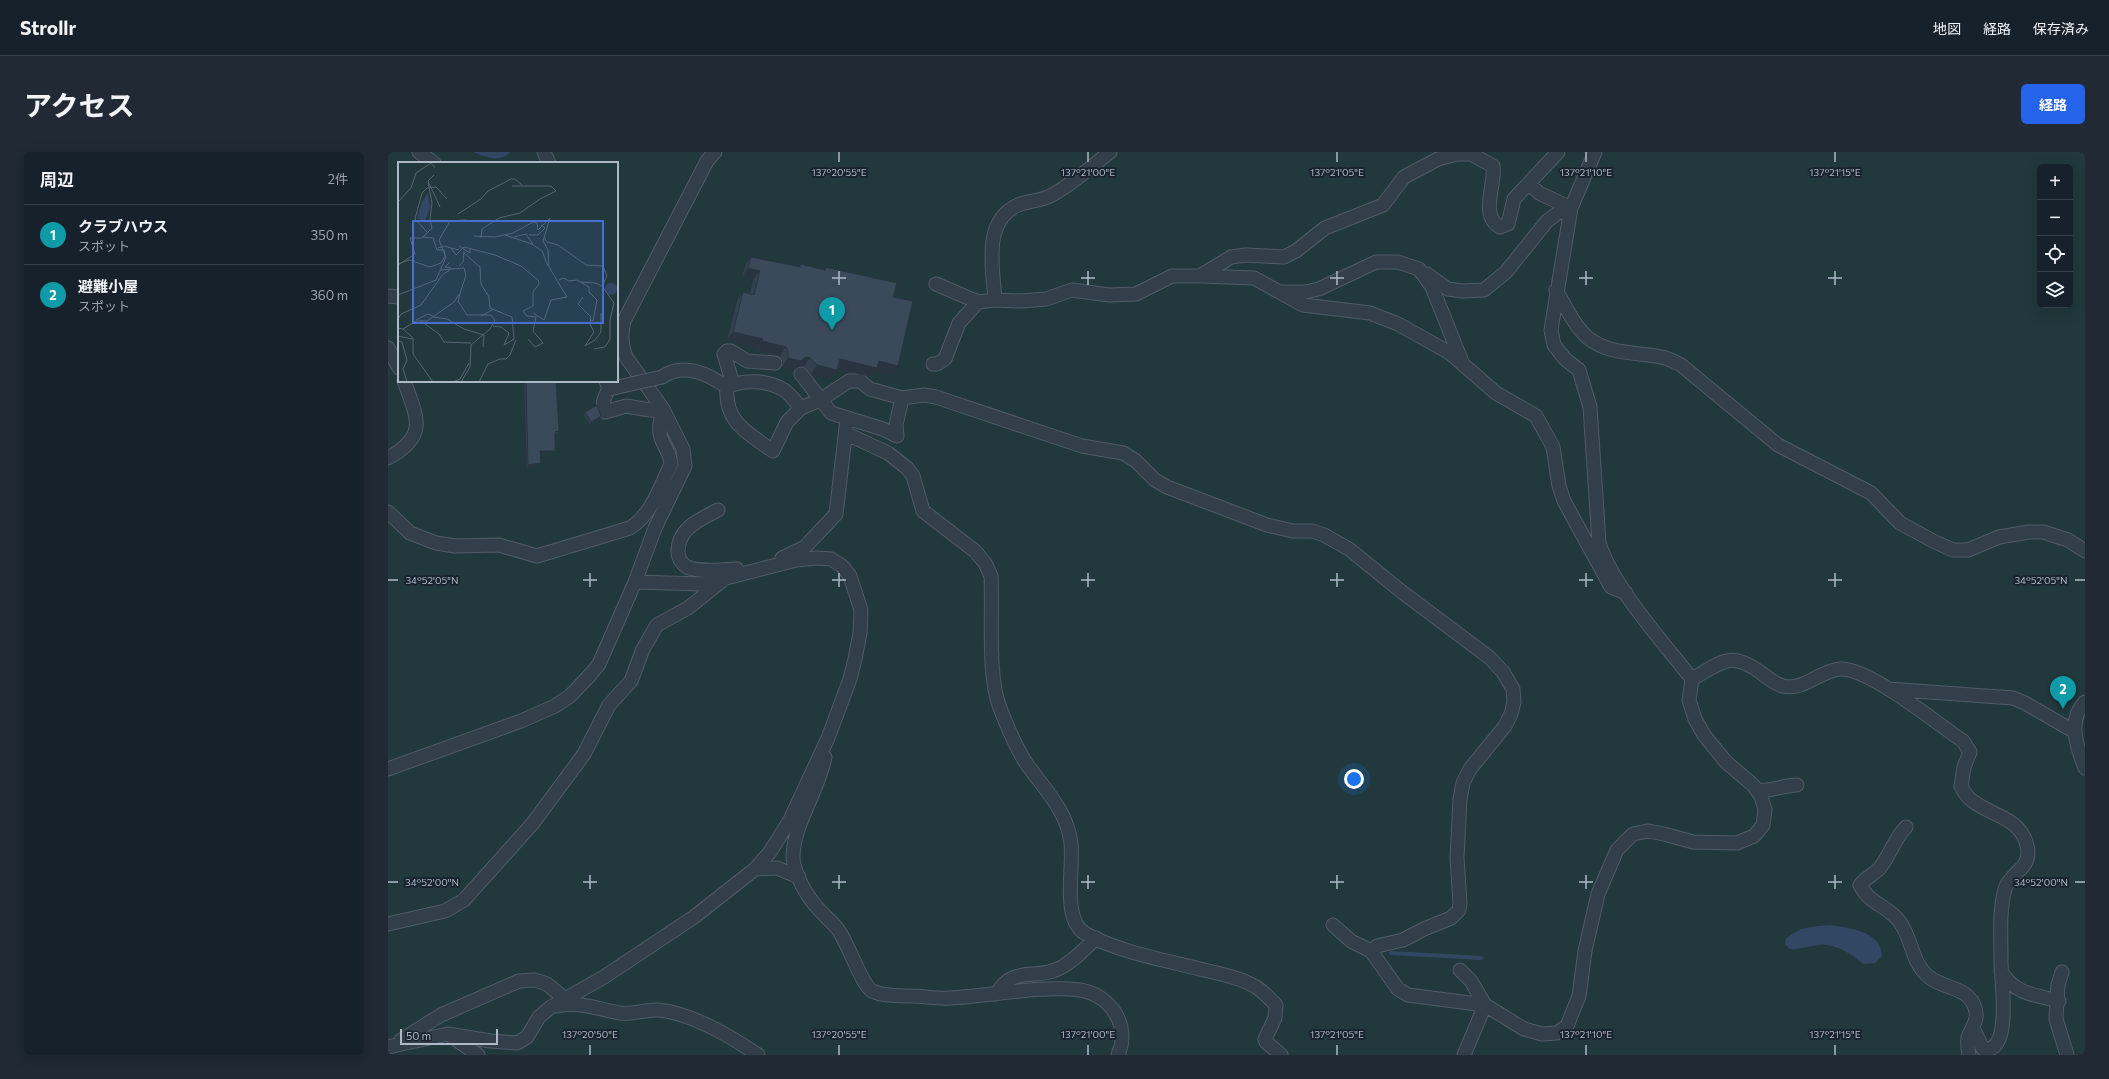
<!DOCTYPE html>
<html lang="ja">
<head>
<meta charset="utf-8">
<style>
  :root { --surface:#17212c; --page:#202934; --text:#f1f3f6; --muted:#9ea3a9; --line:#363e48; --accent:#2563eb }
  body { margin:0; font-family:Commissioner,"Noto Sans JP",sans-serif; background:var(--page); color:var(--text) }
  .controls { position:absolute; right:12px; top:12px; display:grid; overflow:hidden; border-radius:6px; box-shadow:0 4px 16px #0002 }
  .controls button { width:36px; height:36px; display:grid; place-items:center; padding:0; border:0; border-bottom:1px solid var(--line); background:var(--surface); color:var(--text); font:20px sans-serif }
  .scale { position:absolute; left:12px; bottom:10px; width:98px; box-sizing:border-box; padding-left:4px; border:2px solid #aeb8c7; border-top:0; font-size:11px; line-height:14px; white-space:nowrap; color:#aeb8c7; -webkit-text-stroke:3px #19232f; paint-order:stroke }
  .you { position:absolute; left:966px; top:627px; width:14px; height:14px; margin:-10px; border:3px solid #fff; border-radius:50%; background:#1a73e8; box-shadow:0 0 0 6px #1a73e833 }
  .badge { display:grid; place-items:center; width:26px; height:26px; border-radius:50%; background:var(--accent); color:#fff; font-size:13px; font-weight:700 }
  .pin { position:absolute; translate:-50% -33px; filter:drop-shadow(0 1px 2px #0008) }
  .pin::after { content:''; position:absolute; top:21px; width:14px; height:12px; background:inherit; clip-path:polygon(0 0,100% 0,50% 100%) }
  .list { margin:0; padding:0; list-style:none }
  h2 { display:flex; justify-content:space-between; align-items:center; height:52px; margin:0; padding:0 16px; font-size:17px }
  h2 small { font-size:13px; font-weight:400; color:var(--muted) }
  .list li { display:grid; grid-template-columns:26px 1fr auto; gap:12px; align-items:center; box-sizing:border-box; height:60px; padding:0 16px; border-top:1px solid var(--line) }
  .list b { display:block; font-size:15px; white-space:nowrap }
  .list p { margin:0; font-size:13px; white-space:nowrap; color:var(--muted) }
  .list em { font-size:13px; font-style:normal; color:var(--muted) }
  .icon { flex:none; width:22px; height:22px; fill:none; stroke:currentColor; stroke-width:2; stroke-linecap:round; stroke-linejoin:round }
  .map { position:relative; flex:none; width:1697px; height:903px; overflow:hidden; border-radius:6px }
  header { display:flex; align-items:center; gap:24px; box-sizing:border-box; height:56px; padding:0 20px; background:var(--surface); border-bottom:1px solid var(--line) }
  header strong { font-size:19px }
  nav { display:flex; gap:22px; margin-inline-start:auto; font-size:14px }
  .intro { display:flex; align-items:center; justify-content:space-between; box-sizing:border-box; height:96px; padding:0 24px }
  h1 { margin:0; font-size:28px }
  .button { padding:10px 18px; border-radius:6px; background:var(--accent); color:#fff; font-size:14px; font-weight:700 }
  main { display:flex; gap:24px; padding:0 24px }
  aside { flex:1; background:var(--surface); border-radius:6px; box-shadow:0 4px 16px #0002 }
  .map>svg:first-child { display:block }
  .green { fill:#21393c; fill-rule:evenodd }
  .water { fill:#314764 }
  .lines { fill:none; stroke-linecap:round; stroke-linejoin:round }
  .stream { stroke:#314764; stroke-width:4 }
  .minor-casing { stroke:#515b69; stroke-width:15 }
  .minor { stroke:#333e4b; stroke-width:13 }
  .minor-bridge-casing { stroke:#515b69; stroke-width:15; stroke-linecap:butt }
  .minor-bridge { stroke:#333e4b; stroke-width:13 }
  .wall { fill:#33404e }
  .shaded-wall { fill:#293440 }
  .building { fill:#3b4a5b; stroke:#293440 }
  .ticks { fill:none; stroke:#aeb8c7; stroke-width:1.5 }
  .inset-road { fill:none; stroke:#586473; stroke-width:1 }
  .view { fill:#486ed3; fill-opacity:0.15; stroke:#486ed3; stroke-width:2 }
  .inset-edge { fill:none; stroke:#aeb8c7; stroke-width:2 }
  .ticks-label { font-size:10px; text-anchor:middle; fill:#aeb8c7; stroke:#19232f; stroke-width:4; stroke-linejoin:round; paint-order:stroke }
</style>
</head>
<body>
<header>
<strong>Strollr</strong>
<nav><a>地図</a><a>経路</a><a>保存済み</a></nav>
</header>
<div class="intro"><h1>アクセス</h1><a class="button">経路</a></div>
<main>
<aside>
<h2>周辺<small>2件</small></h2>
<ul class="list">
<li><span class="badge" style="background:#0f9aa8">1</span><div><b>クラブハウス</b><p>スポット</p></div><em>350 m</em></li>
<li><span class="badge" style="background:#0f9aa8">2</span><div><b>避難小屋</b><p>スポット</p></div><em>360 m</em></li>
</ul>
</aside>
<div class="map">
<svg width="1697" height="903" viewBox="0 0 1697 903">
  <rect width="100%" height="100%" fill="#1f2c3b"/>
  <path class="green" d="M 0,0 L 1697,0 L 1697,903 L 0,903 ZM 11,11 L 229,11 L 229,229 L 11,229 ZM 1652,15 L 1682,15 L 1682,153 L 1652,153 Z"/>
  <path class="water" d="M 85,0 L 122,0 C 112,12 96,4 85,0 Z
    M 1442,773 C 1460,776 1494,779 1494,804 L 1487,811 L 1475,812 C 1462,801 1447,791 1430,793 C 1420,794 1412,798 1402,797 L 1397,792 L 1398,787 C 1410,775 1425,774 1442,773 Z"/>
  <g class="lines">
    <path class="stream" d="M 1003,801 L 1093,806"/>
    <defs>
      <path id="minor" d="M 31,0 L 46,11
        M 156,0 L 161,11
        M 1141,32 L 1151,41 L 1183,56
        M 1039,122 L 1060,137 L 1075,139 L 1096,138 L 1118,120 L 1159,69 L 1170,61 L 1183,56
        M 814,124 L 866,126 L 915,153 L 982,161 L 1010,172 L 1062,201 L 1108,241 L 1148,264 L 1165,295 L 1171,334 L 1176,349 L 1223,435 L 1238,441
        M 548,132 L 590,150 L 607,148 L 633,149 L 658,147 L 684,138 L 721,143 L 748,142 L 784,124 L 812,124 L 843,105 L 858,103 L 896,105 L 908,99 L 937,76 L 995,53 L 1016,25 L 1050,7 L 1069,2 L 1083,2 L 1105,14 C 1108,32 1091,64 1112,75 L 1120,72 L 1126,47 L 1170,0
        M 1168,138 C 1177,153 1186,174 1200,186 C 1222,203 1248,200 1273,205 C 1280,206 1287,210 1293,213 L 1390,293 L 1483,341 L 1512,371 L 1547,390 L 1565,398 L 1580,398 L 1611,385 L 1641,380 L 1655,380 L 1680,388 L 1697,399
        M 893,140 L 917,140 L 931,137 L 988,110 L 1010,110 L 1031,117 L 1044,135 L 1074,210
        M 0,144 L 11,145
        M 607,148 C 605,117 594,69 630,53 C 640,49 652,49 662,44 C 681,35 705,13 722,0
        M 0,196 L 11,216
        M 545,212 L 549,212 L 557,207 L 571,171 L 590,150
        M 413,222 L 443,261 L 495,277 L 509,284 L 508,273 L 514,246
        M 274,225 C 296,210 320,222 339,235
        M 345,232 L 336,202 L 339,199 L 343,199 L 359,209 L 387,211
        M 413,256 C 408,250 402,242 396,238 C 380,228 355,227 339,235 C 336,270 360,281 385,299 L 399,270 L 413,256 L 432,248 L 461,229 L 472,229 L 482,237 L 514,246 L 536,243 L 548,245 L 694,294 L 735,301 L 748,309 L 767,328 L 779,335 L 879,373 L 905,379 L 924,379 L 936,383 L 961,397 L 1014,440 L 1102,506 L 1115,520 L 1125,537 L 1126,550 L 1123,562 L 1117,574 L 1082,617 L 1075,631 L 1072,647 L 1069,706 L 1072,751 L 1071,758 L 1063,766 L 1036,777 L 1015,788 L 989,794 L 983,799 L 1010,837 L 1020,843 L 1097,853 L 1076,903
        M 459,282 L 500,301 L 519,316 L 525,324 L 535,359 L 587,399 L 597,411 L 603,424 C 605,461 599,524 612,556 C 619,574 627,594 638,611 C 656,637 679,658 683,691 C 686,716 673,768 698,782 C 734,801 777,808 816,818 C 833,822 853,826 868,835 C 876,840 882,847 888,853 L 887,866 L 877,887 L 878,890 L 893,903
        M 0,306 C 41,284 29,265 16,229
        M 330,358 C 311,368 290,376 290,400 C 290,406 294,412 299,415 C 313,421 334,417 349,417
        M 0,360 L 22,381 L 48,391 L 67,394 L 111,393 L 149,404 L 242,376 C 264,362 272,335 283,312 C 282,301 276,295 273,286 C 270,277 273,266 275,257 L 262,258 L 238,254 L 217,260 C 213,251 217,244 221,237 L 218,229
        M 394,406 L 417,395 L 448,362 L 459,267
        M 1304,527 C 1333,511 1341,498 1372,520 C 1379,525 1387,532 1395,534 C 1416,539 1431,519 1452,517 C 1482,516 1548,571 1575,589 L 1582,600 L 1576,615 L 1573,634 C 1575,638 1578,643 1581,646 C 1599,663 1630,664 1638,690 C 1647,717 1623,718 1617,737 C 1611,758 1613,784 1613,807 C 1612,823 1626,903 1595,897 L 1585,876
        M 1500,537 L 1625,546 L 1637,551 L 1687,580
        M 1697,550 C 1679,568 1689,596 1697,616
        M 437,605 C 431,638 405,673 405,705 C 405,718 416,739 424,749 C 431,759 441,767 449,776 C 460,790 473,832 484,839 C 496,845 511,843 523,844 C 536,844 549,847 562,846 C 602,844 654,833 692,838 C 723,843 743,874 730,903
        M 0,617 L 133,569 L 167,554 L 182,544 L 202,523 L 211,512 L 247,430 L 267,376 L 297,314 L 295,297 L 275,257 L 238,205 C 233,192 233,182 236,169 L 319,9 L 327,0
        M 1369,638 C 1383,640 1395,633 1409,633
        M 1518,675 C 1506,687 1502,704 1491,717 C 1485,723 1477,726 1472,733 C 1481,752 1500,754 1511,769 C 1525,787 1523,811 1541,825 C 1556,837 1581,835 1587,856 C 1591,868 1584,875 1580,885 C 1579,891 1580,897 1581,903
        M 367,717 L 389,716 L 411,725
        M 0,772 L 57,759 L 76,748 L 145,671 L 196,602 L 221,553 L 243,529 L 255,497 L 269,473 L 300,456 L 334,429
        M 945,773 L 963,789 L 983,799
        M 1072,818 L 1083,829 L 1097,853 L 1136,877 L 1154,882 L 1169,881 L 1179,874 L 1191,844 L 1197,799 L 1210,742 L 1229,698 L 1245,682 L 1260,679 L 1276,682 L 1305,690 L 1349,691 L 1366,684 L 1375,673 L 1377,658 L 1373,644 L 1365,633 L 1338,610 L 1316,583 L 1307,567 L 1301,548 L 1304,527 C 1275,490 1225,435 1211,391 L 1202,255 L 1191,218 L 1177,207 L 1166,193 L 1163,178 L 1183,56 L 1207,0
        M 1613,819 C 1626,842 1647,843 1671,849
        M 1674,820 L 1670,833 L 1668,867 L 1679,903
        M 608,842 C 627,812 647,829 672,816 C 685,809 697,797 708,786
        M 169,854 C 191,849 210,857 232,861 C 245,863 258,857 271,858 C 303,861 344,885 370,903
        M 63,884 L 90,903
        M 13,888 L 53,863 L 131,829 L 147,828 L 159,832 L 177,847
        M 0,895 L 60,882 L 102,889 L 129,891 L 139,885 L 151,865 L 163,855 L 216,825 L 306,765 L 367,717 L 382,700 L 402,668 L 440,586 L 462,527 L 467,507 L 472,481 L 473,458 L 462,424 L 454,414 L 443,407 L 429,406 L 408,408 L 315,432 L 247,430"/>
    </defs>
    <use href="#minor" class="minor-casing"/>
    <use href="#minor" class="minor"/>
    <defs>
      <path id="minor-bridge" d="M 221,237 L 274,225"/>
    </defs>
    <use href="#minor-bridge" class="minor-bridge-casing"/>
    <use href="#minor-bridge" class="minor-bridge"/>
  </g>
  <path class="wall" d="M 363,105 L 411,115 L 412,112 L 436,118 L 437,115 L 505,145 L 504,223 L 487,219 L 483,225 L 450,217 L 443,227 L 423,222 L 416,214 L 412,214 L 406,218 L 394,215 L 394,208 L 392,204 L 368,198 L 369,196 L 339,188 L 349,149 L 355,140 L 362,142 L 365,128 L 354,125 L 357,114 Z
    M 136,229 L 168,229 L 171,279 L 169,281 L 167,282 L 167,299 L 166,301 L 152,301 L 151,313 L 139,316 Z
    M 197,260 L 212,266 L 202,272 L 196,263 Z"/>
  <path class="shaded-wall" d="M 360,116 L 372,119 L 365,128 L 354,125 Z
    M 345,180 L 375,187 L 369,196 L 339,188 Z
    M 374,189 L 398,195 L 392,204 L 368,198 Z
    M 418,205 L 422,206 L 416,214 L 412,214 L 406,218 L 394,215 L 400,206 Z
    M 452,207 L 491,209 L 510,214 L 504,223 L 487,219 L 483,225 L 446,216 Z
    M 429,213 L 449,218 L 443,227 L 423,222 Z
    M 213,264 L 212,266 L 202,272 L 203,270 Z
    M 152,299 L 167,299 L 166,301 L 151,301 Z
    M 153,311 L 151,313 L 139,316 L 140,313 Z"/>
  <path class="building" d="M 363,105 L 412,115 L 412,112 L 437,118 L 437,115 L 509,131 L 505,145 L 525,149 L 510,214 L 491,209 L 489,216 L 452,207 L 449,218 L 429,213 L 422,206 L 418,205 L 413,209 L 400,206 L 400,199 L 398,195 L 374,189 L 375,187 L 345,180 L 355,140 L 366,143 L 372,119 L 360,116 Z
    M 138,229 L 168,229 L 171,279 L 167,280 L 167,299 L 152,299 L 153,311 L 140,313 Z
    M 209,253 L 213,264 L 203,270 L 197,260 Z"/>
  <path class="ticks" d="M 451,0 L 451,10M 700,0 L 700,10M 949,0 L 949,10M 1198,0 L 1198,10M 1447,0 L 1447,10M 451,119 L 451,133M 700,119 L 700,133M 949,119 L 949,133M 1198,119 L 1198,133M 1447,119 L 1447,133M 444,126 L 458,126M 693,126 L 707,126M 942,126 L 956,126M 1191,126 L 1205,126M 1440,126 L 1454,126M 202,421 L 202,435M 451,421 L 451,435M 700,421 L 700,435M 949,421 L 949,435M 1198,421 L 1198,435M 1447,421 L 1447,435M 0,428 L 10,428M 195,428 L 209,428M 444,428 L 458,428M 693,428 L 707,428M 942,428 L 956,428M 1191,428 L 1205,428M 1440,428 L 1454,428M 1687,428 L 1697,428M 202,723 L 202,737M 451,723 L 451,737M 700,723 L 700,737M 949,723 L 949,737M 1198,723 L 1198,737M 1447,723 L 1447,737M 0,730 L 10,730M 195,730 L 209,730M 444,730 L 458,730M 693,730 L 707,730M 942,730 L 956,730M 1191,730 L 1205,730M 1440,730 L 1454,730M 1687,730 L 1697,730M 202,893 L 202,903M 451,893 L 451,903M 700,893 L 700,903M 949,893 L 949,903M 1198,893 L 1198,903M 1447,893 L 1447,903"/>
  <g transform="translate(10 10)">
    <rect width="220" height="220" fill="#1f2c3b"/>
    <path d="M 0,0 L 220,0 L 220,220 L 0,220 Z" fill="#21393c"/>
    <path d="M 30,31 L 32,45 L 27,60 L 19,56 L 24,40 ZM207 127a6 6 0 1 1 12 0a6 6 0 1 1-12 0Z" fill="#314764"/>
    <path class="inset-road" d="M 36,13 L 30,19 L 42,45M 0,40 L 13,26 L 18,11 L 33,1 L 37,6M 60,52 L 83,37 L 90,29 L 113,17 L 117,17 L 124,23M 30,71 L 17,57 L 24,31 L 29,26 L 38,25 L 49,37M 107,73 L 134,82 L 144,89 L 150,104M 131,73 L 140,73 L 147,66 L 143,63M 76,74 L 97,75 L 115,71 L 135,60 L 139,61 L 140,68 L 152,56M 116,75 L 128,72 L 135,82M 146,75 L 149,80 L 160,83 L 188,103 L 205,104 L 209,114 L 204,124M 83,76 L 84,67 L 101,56 L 122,51 L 142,37 L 158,29 L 153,24 L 114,24M 61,84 L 72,91 L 72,87M 40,86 L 47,84 L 53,86M 61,88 L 53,86 L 58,93 L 66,85 L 97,93 L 123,104 L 140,118 L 141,122 L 135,130 L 135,144 L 125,149 L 129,154 L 138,155 L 135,169 L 145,181 L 137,185 L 130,177M 66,91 L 82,105 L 83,122 L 91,135 L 92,146 L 114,155 L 116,177 L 106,183 L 111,171 L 103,165 L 95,164M 52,100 L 47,105 L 53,106M 0,102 L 11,98 L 32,105 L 43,101 L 47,94 L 46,88 L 39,88 L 35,76 L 25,75M 0,103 L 17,92 L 12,76 L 24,76 L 34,66 L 32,57 L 34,41 L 30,20M 61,104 L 65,100 L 66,89M 43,108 L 66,106 L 68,113 L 64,125M 161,118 L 166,116 L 171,119 L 179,118 L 191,125 L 191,130 L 199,138 L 195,159 L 193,158M 183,120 L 197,121 L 204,124 L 216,141 L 212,158 L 212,177 L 207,185 L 196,187M 0,133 L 38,118 L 48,95 L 41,78 L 52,59 L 68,58M 185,135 L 180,142 L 193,155 L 192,162 L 196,170 L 187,184 L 197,178 L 203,170 L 203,151M 135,151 L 146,158 L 153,138 L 169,135 L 151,105 L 150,88 L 145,79 L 152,56M 83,154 L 94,148M 35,155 L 49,157 L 66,167 L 86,173 L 85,185M 0,157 L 3,152 L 23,143 L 45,112 L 52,108M 18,158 L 30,152 L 35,154M 23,159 L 41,172 L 46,180 L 73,181M 0,166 L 5,167 L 18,159 L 29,159 L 56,140 L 61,132M 5,167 L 15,176 L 15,192 L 35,220M 0,174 L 14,177M 0,179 L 4,180 L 9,198 L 5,207 L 9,220M 55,220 L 62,217 L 71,201M 63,220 L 72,205 L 73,183 L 92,167 L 97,158 L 93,153 L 69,153 L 60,139 L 64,125M 81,220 L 90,202 L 102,197 L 108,197 L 112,193 L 118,178"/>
    <path class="view" d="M 15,59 L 205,59 L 205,161 L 15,161 Z"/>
    <rect width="220" height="220" class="inset-edge"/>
  </g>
  <g class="ticks-label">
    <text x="451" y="24">137°20'55"E</text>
    <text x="700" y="24">137°21'00"E</text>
    <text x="949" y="24">137°21'05"E</text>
    <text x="1198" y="24">137°21'10"E</text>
    <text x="1447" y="24">137°21'15"E</text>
    <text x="44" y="432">34°52'05"N</text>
    <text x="1653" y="432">34°52'05"N</text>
    <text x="44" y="734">34°52'00"N</text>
    <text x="1653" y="734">34°52'00"N</text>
    <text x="202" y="886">137°20'50"E</text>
    <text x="451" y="886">137°20'55"E</text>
    <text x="700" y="886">137°21'00"E</text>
    <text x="949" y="886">137°21'05"E</text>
    <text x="1198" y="886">137°21'10"E</text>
    <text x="1447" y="886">137°21'15"E</text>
  </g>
</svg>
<div class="controls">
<button>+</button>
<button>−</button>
<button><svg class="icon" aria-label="locate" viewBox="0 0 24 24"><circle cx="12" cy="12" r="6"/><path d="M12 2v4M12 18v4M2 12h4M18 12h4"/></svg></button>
<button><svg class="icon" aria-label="layers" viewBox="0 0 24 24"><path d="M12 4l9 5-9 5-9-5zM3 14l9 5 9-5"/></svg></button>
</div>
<div class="scale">50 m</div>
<div class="you"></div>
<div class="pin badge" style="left:444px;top:178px;background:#0f9aa8">1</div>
<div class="pin badge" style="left:1675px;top:557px;background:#0f9aa8">2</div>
</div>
</main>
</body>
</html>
